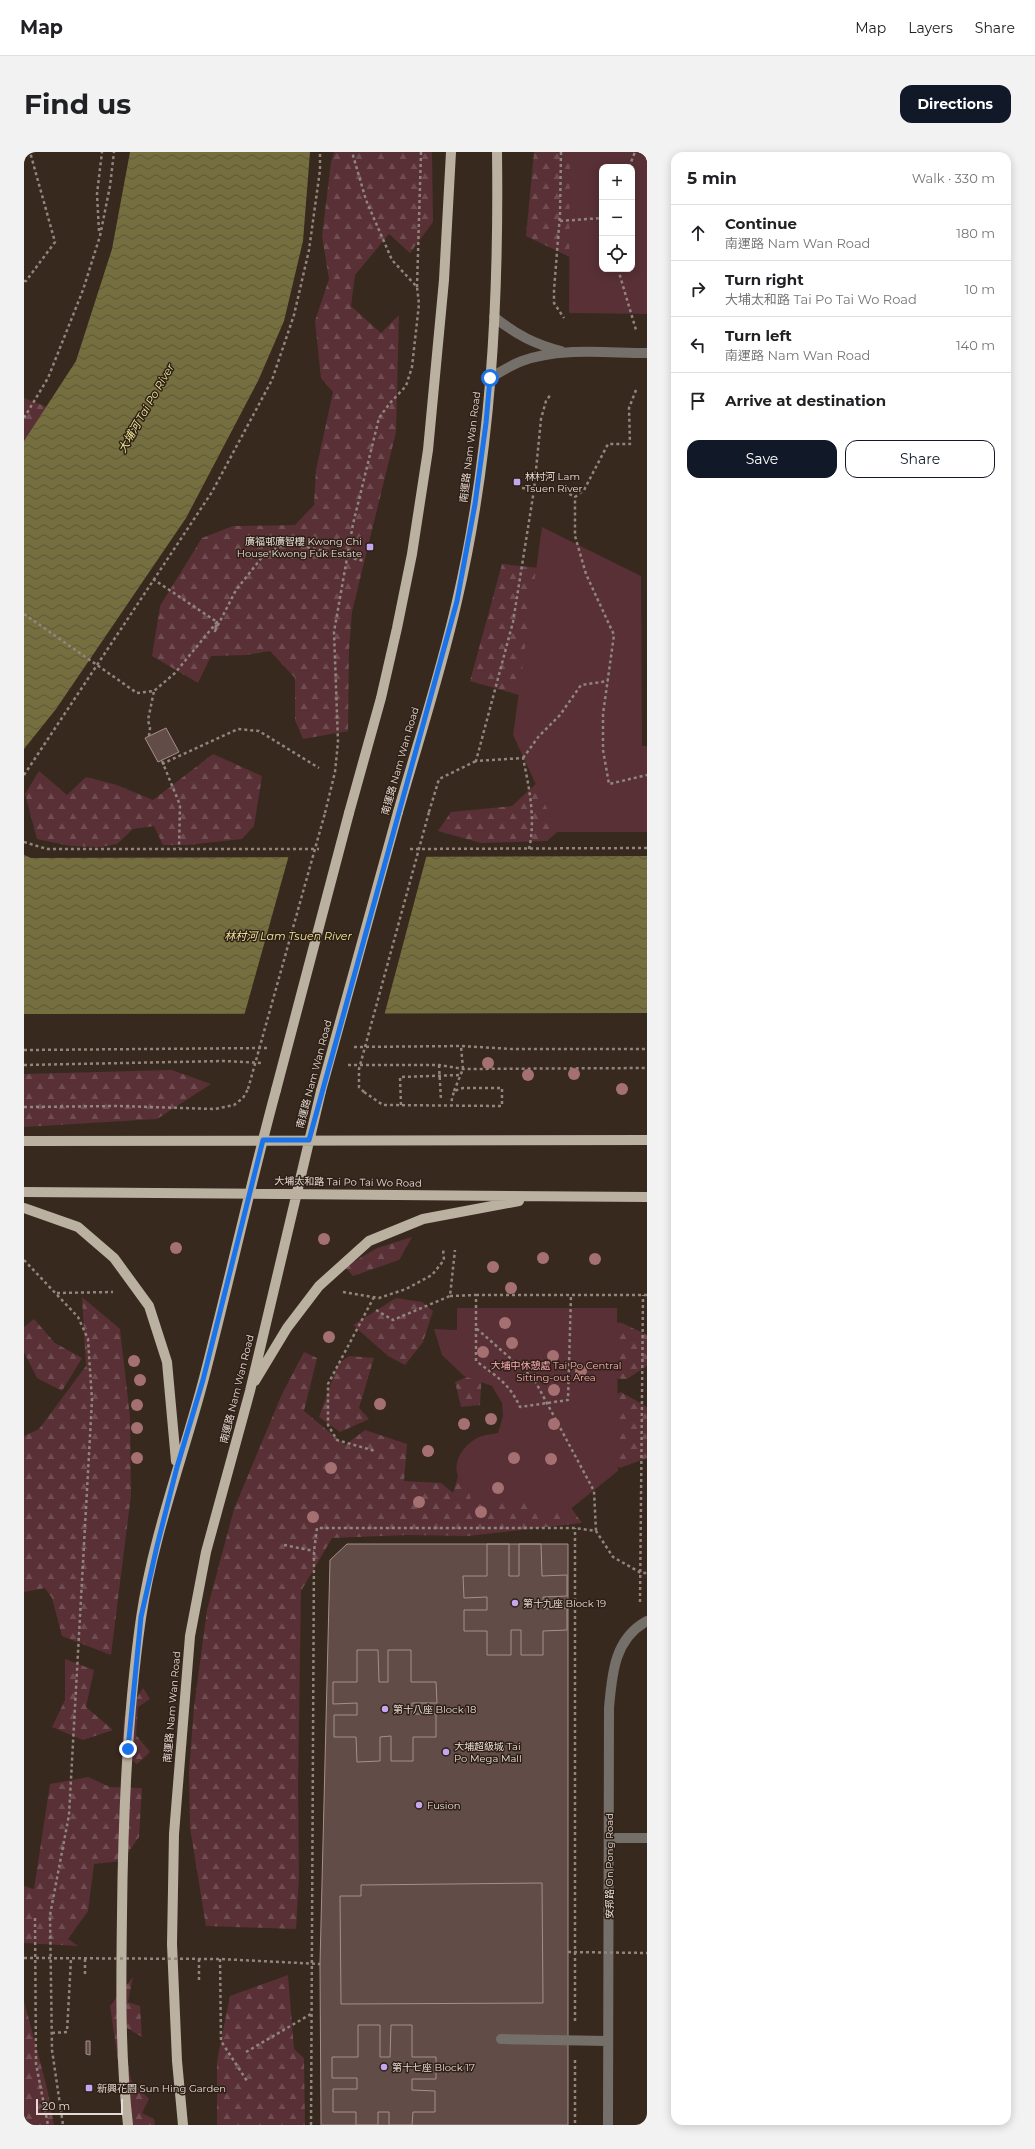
<!DOCTYPE html>
<html lang="en">
<head>
<meta charset="utf-8">
<style>
  :root { --surface:#fff; --page:#f2f2f2; --text:#202124; --muted:#757577; --line:#e0e0e0; --accent:#111827 }
  body { margin:0; font-family:Montserrat,"Noto Sans TC",sans-serif; background:var(--page); color:var(--text) }
  .controls { position:absolute; right:12px; top:12px; display:grid; overflow:hidden; border-radius:8px; box-shadow:0 2px 10px #0003 }
  .controls button { width:36px; height:36px; display:grid; place-items:center; padding:0; border:0; border-bottom:1px solid var(--line); background:var(--surface); color:var(--text); font:20px sans-serif }
  .scale { position:absolute; left:12px; bottom:10px; width:87px; box-sizing:border-box; padding-left:4px; border:2px solid #e6dcd5; border-top:0; font-size:11px; line-height:14px; white-space:nowrap; color:#e6dcd5; -webkit-text-stroke:3px #2e2016; paint-order:stroke }
  .stop { position:absolute; width:12px; height:12px; margin:-9px; border:3px solid #1a73e8; border-radius:50%; background:#fff }
  .stop.end { background:#1a73e8; border-color:#fff; box-shadow:0 1px 4px #0008 }
  .list { margin:0; padding:0; list-style:none }
  h2 { display:flex; justify-content:space-between; align-items:center; height:52px; margin:0; padding:0 16px; font-size:17px }
  h2 small { font-size:13px; font-weight:400; color:var(--muted) }
  .list li { display:grid; grid-template-columns:26px 1fr auto; gap:12px; align-items:center; box-sizing:border-box; height:56px; padding:0 16px; border-top:1px solid var(--line) }
  .list b { display:block; font-size:15px; white-space:nowrap }
  .list p { margin:0; font-size:13px; white-space:nowrap; color:var(--muted) }
  .list em { font-size:13px; font-style:normal; color:var(--muted) }
  .actions { display:flex; gap:8px; padding:12px 16px }
  .actions a { flex:1; padding:9px 0; border:1px solid var(--accent); border-radius:12px; text-align:center; font-size:14px; color:var(--accent) }
  .actions .main { background:var(--accent); color:#fff }
  .icon { flex:none; width:22px; height:22px; fill:none; stroke:currentColor; stroke-width:2; stroke-linecap:round; stroke-linejoin:round }
  .map { position:relative; flex:none; width:623px; height:1973px; overflow:hidden; border-radius:12px }
  header { display:flex; align-items:center; gap:24px; box-sizing:border-box; height:56px; padding:0 20px; background:var(--surface); border-bottom:1px solid var(--line) }
  header strong { font-size:19px }
  nav { display:flex; gap:22px; margin-inline-start:auto; font-size:14px }
  .intro { display:flex; align-items:center; justify-content:space-between; box-sizing:border-box; height:96px; padding:0 24px }
  h1 { margin:0; font-size:28px }
  .button { padding:10px 18px; border-radius:12px; background:var(--accent); color:#fff; font-size:14px; font-weight:700 }
  main { display:flex; gap:24px; padding:0 24px }
  aside { flex:1; background:var(--surface); border-radius:12px; box-shadow:0 2px 10px #0003 }
  .map>svg:first-child { display:block }
  .forest { fill:url(#forest-firs); fill-rule:evenodd }
  .green { fill:#583036; fill-rule:evenodd }
  .water { fill:url(#water-waves) }
  .pier { fill:#38291f }
  .building { fill:#614c48; stroke:#a68f8a }
  .lines { fill:none; stroke-linecap:round; stroke-linejoin:round }
  .path { stroke:#91857d; stroke-width:2.5; stroke-dasharray:3 3; stroke-linecap:butt }
  .minor { stroke:#746f68; stroke-width:10 }
  .major { stroke:#bbb1a1; stroke-width:10 }
  .path-bridge { stroke:#91857d; stroke-width:2.5; stroke-dasharray:3 3; stroke-linecap:butt }
  .major-bridge { stroke:#bbb1a1; stroke-width:10 }
  .tree { fill:#a57072 }
  .route { stroke:#1a73e8; stroke-width:5 }
  .poi-dot { fill:#c5a7f1; stroke:#2e2016; stroke-width:1.5 }
  .labels { text-anchor:middle; dominant-baseline:central; stroke-width:3; stroke-linejoin:round; paint-order:stroke }
  .street-label { font-size:10px; fill:#e6dcd5; stroke:#2e2016 }
  .poi-label { font-size:10px; fill:#e6dcd5; stroke:#2e2016; text-anchor:start }
  .park-label { font-size:10px; fill:#feabb6; stroke:#2e2016 }
  .water-label { font-size:11px; font-style:italic; fill:#efe597; stroke:#2e2016 }
</style>
</head>
<body>
<header>
<strong>Map</strong>
<nav><a>Map</a><a>Layers</a><a>Share</a></nav>
</header>
<div class="intro"><h1>Find us</h1><a class="button">Directions</a></div>
<main>
<div class="map">
<svg width="623" height="1973" viewBox="0 0 623 1973">
  <defs>
    <pattern id="forest-firs" width="22" height="20" patternUnits="userSpaceOnUse"><rect width="22" height="20" fill="#583036"/><path d="M5 1l3.5 6h-7zM16 11l3.5 6h-7z" fill="#704d52"/></pattern>
    <pattern id="water-waves" width="16" height="10" patternUnits="userSpaceOnUse"><rect width="16" height="10" fill="#756e3e"/><path d="M0 5q4-4 8 0t8 0" fill="none" stroke="#5d583f"/></pattern>
  </defs>
  <rect width="100%" height="100%" fill="#38291f"/>
  <path class="forest" d="M 310,0 L 408,0 L 409,70 L 386,101 L 365,82 L 331,123 L 327,154 L 357,181 L 375,163 L 372,280 L 328,460 L 325,498 L 324,579 L 279,587 L 271,568 L 271,526 L 246,499 L 222,503 L 187,504 L 174,531 L 128,504 L 136,454 L 178,386 L 209,374 L 271,373 L 290,353 L 292,318 L 309,240 L 297,226 L 291,169 L 305,127 L 298,84 L 307,10 Z
    M 510,0 L 623,0 L 623,142 L 502,84 ZM 578,15 L 608,15 L 608,117 L 578,117 Z
    M 0,246 L 23,255 L 0,289 Z
    M 478,412 L 535,418 L 570,648 L 523,689 L 457,691 L 414,679 L 427,660 L 488,654 L 517,627 L 509,547 L 446,529 Z
    M 189,602 L 238,624 L 230,674 L 218,687 L 164,693 L 139,693 L 130,674 L 109,677 L 93,692 L 76,695 L 46,694 L 13,687 L 1,642 L 15,619 L 43,643 L 62,625 L 93,633 L 129,648 Z
    M 148,918 L 187,932 L 133,967 L 0,975 L 0,922 Z
    M 388,1085 L 375,1108 L 329,1124 L 321,1115 L 353,1096 Z
    M 58,1145 L 96,1177 L 106,1265 L 107,1343 L 87,1503 L 38,1484 L 28,1446 L 21,1436 L 0,1440 L 0,1284 L 15,1277 L 62,1214 Z
    M 372,1146 L 398,1150 L 409,1159 L 399,1190 L 381,1213 L 364,1204 L 329,1173 Z
    M 10,1167 L 31,1191 L 58,1206 L 38,1239 L 13,1226 L 0,1200 L 0,1175 Z
    M 569,1167 L 598,1171 L 623,1183 L 623,1214 L 603,1227 L 573,1226 Z
    M 280,1200 L 293,1206 L 280,1259 L 321,1293 L 341,1278 L 383,1292 L 380,1329 L 417,1331 L 429,1341 L 444,1292 L 533,1336 L 558,1371 L 444,1384 L 384,1383 L 308,1386 L 277,1439 L 274,1634 L 275,1725 L 272,1777 L 182,1774 L 166,1676 L 165,1620 L 170,1555 L 183,1458 L 210,1357 L 258,1242 Z
    M 325,1204 L 350,1206 L 335,1256 L 345,1267 L 316,1280 L 295,1265 L 314,1212 Z
    M 458,1218 L 456,1253 L 437,1255 L 431,1230 Z
    M 597,1240 L 623,1255 L 623,1306 L 596,1316 L 568,1297 L 563,1259 Z
    M 41,1507 L 70,1518 L 62,1555 L 89,1578 L 59,1588 L 28,1575 L 41,1548 Z
    M 119,1536 L 126,1547 L 114,1555 L 112,1583 L 126,1600 L 113,1612 L 98,1600 L 100,1566 Z
    M 64,1625 L 86,1635 L 118,1636 L 115,1685 L 98,1709 L 70,1712 L 64,1759 L 44,1787 L 54,1794 L 0,1791 L 0,1734 L 10,1737 L 26,1632 Z
    M 264,1823 L 270,1897 L 280,1906 L 281,1973 L 193,1973 L 193,1909 L 206,1844 Z
    M 109,1825 L 104,1850 L 116,1854 L 118,1885 L 103,1876 L 102,1902 L 107,1928 L 125,1947 L 118,1961 L 130,1967 L 131,1973 L 107,1973 L 98,1936 L 86,1854 Z
    M 0,1849 L 23,1936 L 30,1973 L 0,1973 Z"/>
  <path class="green" d="M 546,0 L 623,0 L 623,162 L 545,161 ZM 578,15 L 608,15 L 608,117 L 578,117 Z
    M 518,375 L 617,424 L 618,594 L 623,594 L 623,680 L 534,680 L 489,583 Z
    M 433,1156 L 593,1156 L 594,1319 L 544,1359 L 513,1360 L 512,1350 L 447,1350 C 446,1333 438,1336 434,1324 C 428,1309 440,1293 453,1286 C 459,1283 468,1282 474,1281 L 479,1264 L 478,1251 L 468,1234 L 440,1224 L 418,1203 L 410,1177 L 433,1178 Z"/>
  <path class="water" d="M 106,0 L 286,0 L 279,89 L 260,169 L 234,229 L 162,366 L 32,557 L 0,597 L 0,289 L 52,209 L 88,97 Z
    M 0,703 L 7,706 L 623,704 L 623,861 L 0,862 Z"/>
  <path class="pier" d="M 403,702 L 360,864 L 220,864 L 265,703 Z"/>
  <path class="building" d="M 142,576 L 155,600 L 134,610 L 121,586 Z
    M 323,1392 L 544,1392 L 544,1973 L 297,1973 L 296,1812 L 306,1408 Z
    M 463,1392 L 485,1392 L 485,1424 L 495,1424 L 495,1392 L 517,1392 L 518,1424 L 543,1423 L 543,1444 L 519,1445 L 519,1457 L 543,1456 L 543,1478 L 519,1479 L 519,1503 L 497,1503 L 497,1478 L 487,1478 L 487,1503 L 463,1503 L 463,1479 L 440,1479 L 440,1458 L 463,1458 L 463,1445 L 440,1446 L 439,1424 L 463,1424 Z
    M 333,1498 L 354,1498 L 355,1530 L 364,1530 L 364,1498 L 387,1498 L 387,1530 L 412,1530 L 413,1551 L 388,1551 L 388,1562 L 412,1562 L 412,1585 L 389,1585 L 389,1609 L 367,1609 L 367,1584 L 356,1585 L 356,1609 L 333,1610 L 332,1585 L 310,1585 L 310,1563 L 333,1563 L 333,1551 L 309,1552 L 309,1530 L 333,1530 Z
    M 518,1731 L 519,1851 L 317,1852 L 316,1744 L 337,1744 L 337,1733 Z
    M 334,1873 L 356,1873 L 356,1905 L 366,1905 L 367,1873 L 388,1873 L 388,1905 L 412,1905 L 412,1927 L 388,1927 L 388,1938 L 411,1939 L 411,1960 L 389,1960 L 388,1973 L 365,1973 L 365,1960 L 354,1960 L 354,1973 L 332,1973 L 332,1960 L 309,1960 L 309,1937 L 333,1937 L 333,1926 L 308,1926 L 308,1905 L 334,1905 Z
    M 62,1889 L 66,1889 L 66,1903 L 62,1902 Z"/>
  <g class="lines">
    <path class="path" d="M 537,0 L 536,62 L 530,138 L 530,151 L 540,166
      M 605,15 L 611,0
      M 536,69 L 578,66
      M 75,79 L 73,42 L 78,0
      M 594,117 L 612,178
      M 0,129 L 2,129 L 31,90 L 6,0
      M 393,135 L 397,0
      M 612,238 L 605,256 L 606,292 L 584,292 L 560,338 L 551,345 L 551,384 L 562,422 L 590,483 L 579,562 L 579,598 L 585,632 L 623,623
      M 0,266 L 24,226 L 59,138 L 76,84 L 86,34 L 90,0
      M 498,336 L 542,340 L 551,345
      M 129,427 L 193,470
      M 113,541 L 130,539 L 151,521 L 193,470 L 191,479 L 212,438 L 239,404 L 263,390 L 340,409
      M 125,584 L 126,576 L 124,568 L 130,539
      M 499,606 L 515,584 L 536,563 L 557,533 L 584,529
      M 138,609 L 156,653 L 155,696
      M 138,612 L 214,577 L 235,579 L 295,616
      M 0,623 L 188,340 L 248,228 L 270,163 L 285,98 L 296,18 L 296,0
      M 405,660 L 415,627 L 452,609
      M 301,661 L 311,620 L 314,590 L 310,480 L 329,372 L 355,266 L 366,251 L 382,234 L 388,215 L 395,152 L 393,135 L 368,108 L 342,48 L 328,0
      M 0,690 L 23,697 L 295,697
      M 386,697 L 623,696
      M 505,697 C 512,667 505,635 499,606 L 452,609 L 489,470 L 510,338 L 517,267 L 522,249 L 527,242
      M 330,895 L 437,894 L 488,897 L 623,897
      M 0,898 L 243,896
      M 0,913 L 200,909 L 239,911
      M 324,913 L 415,913 L 439,917 L 623,916
      M 415,913 L 417,948
      M 430,939 L 439,917 L 437,894
      M 340,940 L 359,953 L 478,954 L 478,936 L 439,936 L 430,939 L 427,951
      M 377,953 L 376,925 L 436,923
      M 0,955 L 94,954 L 191,957 L 210,953 L 219,946 L 224,937
      M 0,1108 L 54,1165 L 64,1187 L 68,1248 L 45,1663 L 26,1763 L 28,1898 L 39,1973
      M 319,1140 L 355,1146 L 382,1137 L 408,1123 L 420,1108 L 419,1097
      M 33,1141 L 89,1140
      M 452,1143 L 623,1143
      M 426,1144 L 452,1143 L 452,1176 L 510,1227 L 570,1339 L 572,1379
      M 350,1145 L 304,1232 L 304,1273 L 313,1288 L 351,1299
      M 352,1158 L 369,1168 L 426,1144 L 431,1098
      M 452,1176 L 452,1209 C 472,1224 485,1231 496,1255 L 544,1248 L 547,1143
      M 260,1393 L 290,1399
      M 616,1450 L 619,1143
      M 11,1766 L 12,1912 L 24,1973
      M 61,1807 L 61,1823
      M 175,1807 L 175,1830
      M 196,1807 L 197,1889 L 223,1929
      M 551,1869 L 551,1376
      M 28,1881 L 43,1880 L 47,1807
      M 222,1900 L 287,1862
      M 551,1908 L 551,1973
      M 287,1973 L 290,1399 L 293,1376 L 551,1376 L 572,1379 L 589,1405 L 617,1421 L 623,1421"/>
    <path class="minor" d="M 470,165 C 493,183 510,192 537,199
      M 466,226 C 476,220 487,213 498,209 C 536,195 583,201 623,201
      M 586,1686 L 623,1686
      M 477,1887 L 584,1889
      M 584,1973 L 585,1556 C 588,1522 590,1487 623,1469"/>
    <path class="major" d="M 374,660 C 394,590 417,520 433,449 C 467,303 475,150 473,0
      M 325,661 L 357,546 L 373,476 L 388,402 L 404,298 L 420,128 L 427,0
      M 0,989 L 623,988
      M 0,1040 L 623,1045
      M 0,1056 L 54,1075 L 90,1106 L 125,1154 L 143,1210 L 152,1309
      M 231,1229 L 263,1176 L 295,1134 L 345,1089 L 399,1067 L 495,1049
      M 104,1973 C 96,1903 97,1832 98,1762 C 99,1663 103,1564 117,1466 C 129,1384 159,1306 180,1226 C 205,1130 226,1034 252,938
      M 159,1973 L 153,1909 L 148,1792 L 150,1682 L 166,1484 L 182,1400 L 226,1239 L 297,939"/>
    <path class="path-bridge" d="M 0,462 L 113,541
      M 224,937 L 301,661
      M 340,940 L 335,935 L 335,917 L 405,660
      M 544,1800 L 623,1801
      M 0,1806 L 196,1807 L 296,1812"/>
    <path class="major-bridge" d="M 252,938 L 325,661
      M 297,939 L 374,660"/>
  </g>
  <g class="tree">
    <circle cx="464" cy="911" r="6"/>
    <circle cx="550" cy="922" r="6"/>
    <circle cx="504" cy="923" r="6"/>
    <circle cx="598" cy="937" r="6"/>
    <circle cx="300" cy="1087" r="6"/>
    <circle cx="152" cy="1096" r="6"/>
    <circle cx="519" cy="1106" r="6"/>
    <circle cx="571" cy="1107" r="6"/>
    <circle cx="469" cy="1115" r="6"/>
    <circle cx="487" cy="1136" r="6"/>
    <circle cx="481" cy="1171" r="6"/>
    <circle cx="305" cy="1185" r="6"/>
    <circle cx="488" cy="1191" r="6"/>
    <circle cx="459" cy="1200" r="6"/>
    <circle cx="529" cy="1204" r="6"/>
    <circle cx="110" cy="1209" r="6"/>
    <circle cx="557" cy="1219" r="6"/>
    <circle cx="116" cy="1228" r="6"/>
    <circle cx="530" cy="1238" r="6"/>
    <circle cx="356" cy="1252" r="6"/>
    <circle cx="113" cy="1253" r="6"/>
    <circle cx="467" cy="1267" r="6"/>
    <circle cx="440" cy="1272" r="6"/>
    <circle cx="530" cy="1272" r="6"/>
    <circle cx="113" cy="1276" r="6"/>
    <circle cx="404" cy="1299" r="6"/>
    <circle cx="113" cy="1306" r="6"/>
    <circle cx="490" cy="1306" r="6"/>
    <circle cx="527" cy="1307" r="6"/>
    <circle cx="307" cy="1316" r="6"/>
    <circle cx="474" cy="1336" r="6"/>
    <circle cx="395" cy="1350" r="6"/>
    <circle cx="457" cy="1360" r="6"/>
    <circle cx="289" cy="1365" r="6"/>
  </g>
  <g class="lines">
    <path class="route" d="M 104,1597 L 117,1465 L 133,1394 L 153,1315 L 179,1228 L 239,988 L 285,988 L 433,449 L 451,352 L 462,271 L 466,226"/>
  </g>
  <g class="poi-dot">
    <rect x="489" y="326" width="8" height="8" rx="2"/>
    <rect x="342" y="391" width="8" height="8" rx="2"/>
    <circle cx="491" cy="1451" r="4"/>
    <circle cx="361" cy="1557" r="4"/>
    <circle cx="422" cy="1600" r="4"/>
    <circle cx="395" cy="1653" r="4"/>
    <circle cx="360" cy="1915" r="4"/>
    <rect x="61" y="1932" width="8" height="8" rx="2"/>
  </g>
  <g class="labels">
    <g class="street-label">
      <text transform="translate(446 295) rotate(-83)">南運路 Nam Wan Road</text>
      <text transform="translate(376 609) rotate(-74)">南運路 Nam Wan Road</text>
      <text transform="translate(290 922) rotate(-75)">南運路 Nam Wan Road</text>
      <text transform="translate(324 1030) rotate(1)">大埔太和路 Tai Po Tai Wo Road</text>
      <text transform="translate(213 1237) rotate(-76)">南運路 Nam Wan Road</text>
      <text transform="translate(148 1555) rotate(-85)">南運路 Nam Wan Road</text>
      <text transform="translate(585 1714) rotate(-90)">安邦路 On Pong Road</text>
    </g>
    <g class="poi-label">
      <text x="501" y="324">林村河 Lam<tspan x="501" dy="12">Tsuen River</tspan></text>
      <text x="338" y="389" text-anchor="end">廣福邨廣智樓 Kwong Chi<tspan x="338" dy="12">House Kwong Fuk Estate</tspan></text>
      <text x="499" y="1451">第十九座 Block 19</text>
      <text x="369" y="1557">第十八座 Block 18</text>
      <text x="430" y="1594">大埔超級城 Tai<tspan x="430" dy="12">Po Mega Mall</tspan></text>
      <text x="403" y="1653">Fusion</text>
      <text x="368" y="1915">第十七座 Block 17</text>
      <text x="73" y="1936">新興花園 Sun Hing Garden</text>
    </g>
    <g class="park-label">
      <text x="532" y="1213">大埔中休憩處 Tai Po Central<tspan x="532" dy="12">Sitting-out Area</tspan></text>
    </g>
    <g class="water-label">
      <text transform="translate(122 256) rotate(-60)">大埔河 Tai Po River</text>
      <text x="264" y="784">林村河 Lam Tsuen River</text>
    </g>
  </g>
</svg>
<div class="controls">
<button>+</button>
<button>−</button>
<button><svg class="icon" aria-label="locate" viewBox="0 0 24 24"><circle cx="12" cy="12" r="6"/><path d="M12 2v4M12 18v4M2 12h4M18 12h4"/></svg></button>
</div>
<div class="scale">20 m</div>
<div class="stop" style="left:466px;top:226px"></div>
<div class="stop end" style="left:104px;top:1597px"></div>
</div>
<aside>
<h2>5 min<small>Walk · 330 m</small></h2>
<ul class="list">
<li><svg class="icon" aria-label="ahead" viewBox="0 0 24 24"><path d="M12 20V5M6 11l6-6 6 6"/></svg><div><b>Continue</b><p>南運路 Nam Wan Road</p></div><em>180 m</em></li>
<li><svg class="icon" aria-label="right" viewBox="0 0 24 24"><path d="M7 20v-9h11M14 6l5 5-5 5"/></svg><div><b>Turn right</b><p>大埔太和路 Tai Po Tai Wo Road</p></div><em>10 m</em></li>
<li><svg class="icon" aria-label="left" viewBox="0 0 24 24"><path d="M17 20v-9H6M10 6l-5 5 5 5"/></svg><div><b>Turn left</b><p>南運路 Nam Wan Road</p></div><em>140 m</em></li>
<li><svg class="icon" aria-label="arrive" viewBox="0 0 24 24"><path d="M6 21V4h12l-3 4 3 4H6"/></svg><div><b>Arrive at destination</b></div></li>
</ul>
<div class="actions"><a class="main">Save</a><a>Share</a></div>
</aside>
</main>
</body>
</html>
